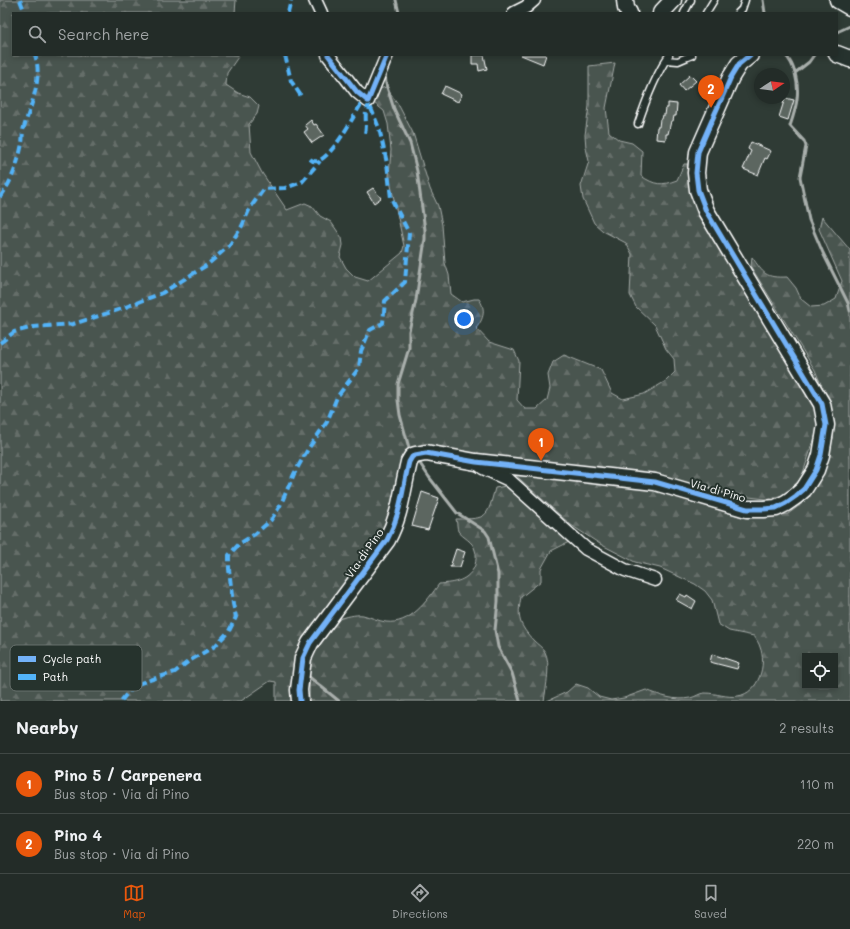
<!DOCTYPE html>
<html lang="en">
<head>
<meta charset="utf-8">
<style>
  :root { --surface:#232c28; --page:#2f3834; --text:#f1f3f6; --muted:#a3a7a8; --line:#404845; --accent:#ea580c }
  body { margin:0; font-family:Mali,sans-serif; background:var(--page); color:var(--text) }
  .controls { position:absolute; right:12px; bottom:12px; display:grid; overflow:hidden; border-radius:0px; box-shadow:0 2px 6px #0003 }
  .controls button { width:36px; height:36px; display:grid; place-items:center; padding:0; border:0; border-bottom:1px solid var(--line); background:var(--surface); color:var(--text); font:20px sans-serif }
  .compass { position:absolute; left:754px; top:68px; width:36px; height:36px; border-radius:50%; background:var(--surface); box-shadow:0 2px 6px #0003; rotate:77deg }
  .you { position:absolute; left:464px; top:319px; width:14px; height:14px; margin:-10px; border:3px solid #fff; border-radius:50%; background:#1a73e8; box-shadow:0 0 0 6px #1a73e833 }
  .badge { display:grid; place-items:center; width:26px; height:26px; border-radius:50%; background:var(--accent); color:#fff; font-size:13px; font-weight:700 }
  .pin { position:absolute; translate:-50% -33px; filter:drop-shadow(0 1px 2px #0008) }
  .pin::after { content:''; position:absolute; top:21px; width:14px; height:12px; background:inherit; clip-path:polygon(0 0,100% 0,50% 100%) }
  .list { margin:0; padding:0; list-style:none }
  h2 { display:flex; justify-content:space-between; align-items:center; height:52px; margin:0; padding:0 16px; font-size:17px }
  h2 small { font-size:13px; font-weight:400; color:var(--muted) }
  .list li { display:grid; grid-template-columns:26px 1fr auto; gap:12px; align-items:center; box-sizing:border-box; height:60px; padding:0 16px; border-top:1px solid var(--line) }
  .list b { display:block; font-size:15px; white-space:nowrap }
  .list p { margin:0; font-size:13px; white-space:nowrap; color:var(--muted) }
  .list em { font-size:13px; font-style:normal; color:var(--muted) }
  .icon { flex:none; width:22px; height:22px; fill:none; stroke:currentColor; stroke-width:2; stroke-linecap:round; stroke-linejoin:round }
  .map { position:relative; flex:none; width:850px; height:701px; overflow:hidden }
  .search { position:absolute; background:var(--surface); box-shadow:0 2px 6px #0003; left:12px; right:12px; top:12px; height:44px; display:flex; align-items:center; gap:10px; box-sizing:border-box; padding:0 14px; border-radius:0px; color:var(--muted); font-size:15px }
  .sheet { height:172px; background:var(--surface) }
  nav { display:flex; justify-content:space-around; align-items:center; box-sizing:border-box; height:56px; border-top:1px solid var(--line); background:var(--surface); font-size:11px; color:var(--muted) }
  nav a { display:grid; justify-items:center; gap:2px }
  nav .on { color:var(--accent) }
  .map>svg:first-child { display:block }
  .forest { fill:url(#forest-firs); stroke:#a4aaa7; fill-rule:evenodd }
  .lines { fill:none; stroke-linecap:round; stroke-linejoin:round }
  .stream { stroke:#a9afac; stroke-width:3 }
  .building { fill:#5b6661; stroke:#fff }
  .lane-casing { stroke:#fff; stroke-width:9 }
  .street-casing { stroke:#fff; stroke-width:15 }
  .secondary-casing { stroke:#fff; stroke-width:19 }
  .lane { stroke:#26332d; stroke-width:6 }
  .street { stroke:#26332d; stroke-width:12 }
  .secondary { stroke:#26332d; stroke-width:16 }
  .quiet { stroke:#52b3f8; stroke-width:4; stroke-dasharray:8 4; stroke-linecap:butt }
  .cycleway-casing { stroke:#26332d; stroke-width:8 }
  .cycleway { stroke:#73b2f8; stroke-width:5 }
  .labels { text-anchor:middle; dominant-baseline:central; stroke-width:4; stroke-linejoin:round; paint-order:stroke }
  .street-label { font-size:11px; fill:#fff; stroke:#26332d }
  .key { fill:#26332d; stroke:#67706c; stroke-width:1 }
  .key-label { font-size:11px; fill:#fff }
</style>
</head>
<body>
<div class="map">
<svg width="850" height="701" viewBox="0 0 850 701">
  <defs>
    <pattern id="forest-firs" width="22" height="20" patternUnits="userSpaceOnUse"><rect width="22" height="20" fill="#4a544f"/><path d="M5 1l3.5 6h-7zM16 11l3.5 6h-7z" fill="#656e69"/></pattern>
  </defs>
  <rect width="100%" height="100%" fill="#2f3b35"/>
  <filter id="ink" filterUnits="userSpaceOnUse"><feTurbulence type="fractalNoise" baseFrequency=".025" numOctaves="2"/><feDisplacementMap in="SourceGraphic" scale="8" xChannelSelector="R" yChannelSelector="G"/><feConvolveMatrix kernelMatrix="1 2 1 2 8 2 1 2 1" color-interpolation-filters="sRGB"/></filter>
  <g filter="url(#ink)">
    <path class="forest" d="M 0,0 L 236,0 L 235,13 L 13,13 L 13,55 L 238,55 L 238,57 L 227,73 L 226,85 L 238,93 L 250,97 L 259,106 L 257,114 L 249,124 L 251,152 L 262,173 L 287,210 L 305,203 L 312,206 L 320,216 L 331,222 L 342,238 L 343,245 L 340,257 L 346,268 L 355,277 L 368,281 L 402,253 L 404,246 L 389,176 L 391,150 L 388,124 L 384,111 L 374,103 L 376,90 L 386,87 L 398,104 L 413,133 L 430,189 L 438,206 L 442,225 L 445,263 L 449,275 L 451,294 L 462,302 L 474,299 L 479,299 C 486,309 484,319 476,328 L 489,342 L 514,350 L 519,361 L 517,400 L 525,409 L 537,409 L 547,400 L 550,388 L 548,375 L 553,362 L 564,355 L 601,370 L 612,393 L 623,399 L 644,394 L 666,381 L 675,372 L 674,359 L 666,349 L 655,325 L 636,307 L 630,295 L 632,254 L 626,243 L 603,231 L 594,223 L 583,199 L 581,186 L 589,161 L 586,148 L 585,135 L 589,106 L 589,66 L 615,63 L 606,108 L 609,132 L 619,140 L 632,143 L 642,151 L 641,176 C 655,185 661,186 677,180 L 684,164 L 691,164 L 698,206 L 814,395 L 819,425 L 802,476 L 793,489 L 784,495 L 766,499 L 749,497 L 641,472 L 560,466 L 420,449 L 381,540 L 306,642 L 294,701 L 276,701 L 276,682 L 270,681 L 241,701 L 0,701 Z
      M 822,217 L 850,250 L 850,701 L 547,701 L 567,692 L 576,684 L 588,688 L 599,697 L 611,700 L 624,698 L 646,690 C 661,696 675,701 690,698 C 696,697 699,693 705,693 C 716,693 727,698 738,696 C 759,693 767,664 760,647 C 759,643 756,639 754,636 L 729,631 L 718,624 L 712,600 L 705,591 L 695,584 L 660,568 L 635,562 L 600,544 L 571,525 L 512,472 L 649,488 L 745,518 L 788,514 L 804,502 L 822,474 L 833,438 L 830,406 L 815,370 L 751,267 L 752,257 C 764,274 765,278 787,277 L 796,288 L 801,299 L 811,307 L 824,306 L 836,299 L 842,281 L 819,229 ZM 805,656 L 835,656 L 835,686 L 805,686 Z
      M 506,486 L 569,542 L 551,551 L 541,569 L 541,581 L 521,597 C 517,618 519,625 534,641 C 537,644 543,648 545,652 C 551,663 546,688 544,701 L 309,701 L 310,661 L 320,645 L 338,619 C 346,617 355,614 363,615 C 371,617 378,621 386,622 C 410,625 427,601 439,584 C 454,583 469,581 475,565 C 476,561 477,554 475,550 C 473,541 463,538 458,531 C 457,528 457,522 456,519 C 488,519 487,518 495,488 Z"/>
    <g class="lines">
      <path class="stream" d="M 396,0 L 399,13
        M 763,0 L 765,13
        M 837,32 L 850,26
        M 785,55 C 795,64 799,85 797,99 C 796,108 793,117 790,126 L 804,141 L 806,146 L 800,177 L 809,220 L 823,253 L 848,303 L 850,311
        M 385,71 L 386,84 L 394,109 L 410,143 L 417,171 L 425,230 L 425,239 L 416,300 L 409,331 L 409,348 L 398,384 L 398,400 L 400,415 L 409,448
        M 795,73 L 809,62 L 814,55
        M 419,462 L 429,477 L 457,513 L 485,531 L 489,537 L 498,574 L 498,602 L 495,630 L 498,647 L 512,673 L 520,701
        M 308,676 L 339,701"/>
    </g>
    <path class="building" d="M 472,55 L 484,55 L 487,69 L 479,71 L 478,64 L 472,64 Z
      M 521,55 L 546,55 L 543,64 Z
      M 690,75 L 696,81 L 684,91 L 679,85 Z
      M 445,86 L 462,94 L 458,102 L 441,94 Z
      M 785,98 L 794,100 L 788,120 L 779,117 Z
      M 668,103 L 677,104 L 676,116 L 674,116 L 673,121 L 671,121 L 668,134 L 666,134 L 666,140 L 656,139 L 657,127 L 659,127 L 660,119 L 662,119 L 663,115 L 665,115 L 666,108 L 668,108 Z
      M 311,120 L 314,125 L 316,124 L 324,135 L 312,143 L 304,132 L 308,129 L 305,125 Z
      M 751,142 L 771,151 L 767,159 L 765,158 L 758,175 L 743,169 L 751,151 L 748,149 Z
      M 373,188 L 381,198 L 374,203 L 367,192 Z
      M 422,492 L 439,498 L 428,530 L 412,526 Z
      M 456,549 L 465,552 L 460,567 L 450,567 Z
      M 680,594 L 686,597 L 687,595 L 696,601 L 692,609 L 676,600 Z
      M 712,654 L 739,663 L 737,669 L 710,662 Z"/>
    <g class="lines">
      <defs>
        <path id="lane" d="M 684,13 L 691,0
          M 706,13 L 714,0
          M 738,13 L 742,9 L 745,0
          M 666,60 L 678,61 L 692,55
          M 638,124 C 646,100 655,76 669,55"/>
        <path id="street" d="M 315,0 L 321,13
          M 514,13 L 526,7 L 534,0
          M 328,55 L 357,92 L 368,101 L 387,55
          M 478,464 L 483,468 L 509,480 L 586,549 L 625,570 L 655,580"/>
        <path id="secondary" d="M 625,0 L 626,8 L 629,13
          M 838,0 L 850,7
          M 661,13 L 673,0
          M 837,54 L 850,59
          M 300,701 L 299,690 L 303,658 L 310,643 L 387,540 C 401,514 402,490 409,462 L 412,457 L 415,455 L 426,453 L 476,462 L 655,482 L 747,509 L 764,509 L 776,508 L 786,503 L 796,496 L 804,489 L 816,470 L 821,455 L 826,425 L 822,404 L 706,211 L 698,190 L 696,173 L 698,152 L 731,77 L 739,64 L 750,55"/>
      </defs>
      <use href="#lane" class="lane-casing"/>
      <use href="#street" class="street-casing"/>
      <use href="#secondary" class="secondary-casing"/>
      <use href="#lane" class="lane"/>
      <use href="#street" class="street"/>
      <use href="#secondary" class="secondary"/>
      <path class="quiet" d="M 20,0 L 25,13
        M 288,13 L 291,0
        M 285,55 L 291,81 L 301,96
        M 365,133 C 367,126 365,119 366,112 C 367,109 369,107 369,103
        M 310,159 C 325,174 356,111 363,101 L 368,101
        M 0,197 C 11,184 19,160 22,143 C 23,138 22,132 24,127 C 31,105 43,78 35,55
        M 0,343 L 14,332 L 34,327 L 73,324 L 118,310 L 162,293 L 207,265 L 229,246 L 242,226 L 250,208 L 264,189 L 285,188 L 302,182 L 320,161
        M 121,701 L 134,685 L 175,672 L 189,661 L 215,646 L 229,631 L 236,617 L 233,604 L 229,569 L 229,555 L 239,544 L 255,534 L 271,520 L 280,506 L 294,474 L 308,449 L 327,422 L 337,397 L 359,368 L 361,351 L 370,330 L 383,323 L 385,301 L 405,282 L 409,233 L 391,198 L 387,163 L 379,128 L 368,101"/>
      <defs>
        <path id="cycleway" d="M 328,55 L 357,92 L 368,101 L 387,55
          M 300,701 L 299,690 L 303,658 L 310,643 L 387,540 C 401,514 402,490 409,462 L 412,457 L 415,455 L 426,453 L 476,462 L 655,482 L 747,509 L 764,509 L 776,508 L 786,503 L 796,496 L 804,489 L 816,470 L 821,455 L 826,425 L 822,404 L 706,211 L 698,190 L 696,173 L 698,152 L 731,77 L 739,64 L 750,55"/>
      </defs>
      <use href="#cycleway" class="cycleway-casing"/>
      <use href="#cycleway" class="cycleway"/>
    </g>
  </g>
  <g class="labels">
    <g class="street-label">
      <text transform="translate(718 490) rotate(16)">Via di Pino</text>
      <text transform="translate(364 553) rotate(-55)">Via di Pino</text>
    </g>
  </g>
  <rect x="10" y="645" width="132" height="46" rx="6" class="key"/>
  <rect x="18" y="656" width="18" height="6" fill="#73b2f8"/>
  <rect x="18" y="674" width="18" height="6" fill="#52b3f8"/>
  <g class="key-label">
    <text x="43" y="663">Cycle path</text>
    <text x="43" y="681">Path</text>
  </g>
</svg>
<div class="controls">
<button><svg class="icon" aria-label="locate" viewBox="0 0 24 24"><circle cx="12" cy="12" r="6"/><path d="M12 2v4M12 18v4M2 12h4M18 12h4"/></svg></button>
</div>
<svg class="compass" viewBox="-18 -18 36 36"><path d="M0-13l5 13h-10z" fill="#e53935"/><path d="M0 13l5-13h-10z" fill="#a3a7a8"/></svg>
<div class="you"></div>
<div class="pin badge" style="left:541px;top:461px">1</div>
<div class="pin badge" style="left:711px;top:108px">2</div>
<div class="search"><svg class="icon" aria-label="search" viewBox="0 0 24 24"><circle cx="10" cy="10" r="6"/><path d="M15 15l6 6"/></svg>Search here</div>
</div>
<section class="sheet">
<h2>Nearby<small>2 results</small></h2>
<ul class="list">
<li><span class="badge">1</span><div><b>Pino 5 / Carpenera</b><p>Bus stop · Via di Pino</p></div><em>110 m</em></li>
<li><span class="badge">2</span><div><b>Pino 4</b><p>Bus stop · Via di Pino</p></div><em>220 m</em></li>
</ul>
</section>
<nav>
<a class="on"><svg class="icon" aria-label="map" viewBox="0 0 24 24"><path d="M3 6l6-2 6 2 6-2v14l-6 2-6-2-6 2zM9 4v14M15 6v14"/></svg>Map</a>
<a><svg class="icon" aria-label="directions" viewBox="0 0 24 24"><path d="M12 3l9 9-9 9-9-9zM9 14v-3h6M13 9l2 2-2 2"/></svg>Directions</a>
<a><svg class="icon" aria-label="saved" viewBox="0 0 24 24"><path d="M7 4h10v16l-5-4-5 4z"/></svg>Saved</a>
</nav>
</body>
</html>
